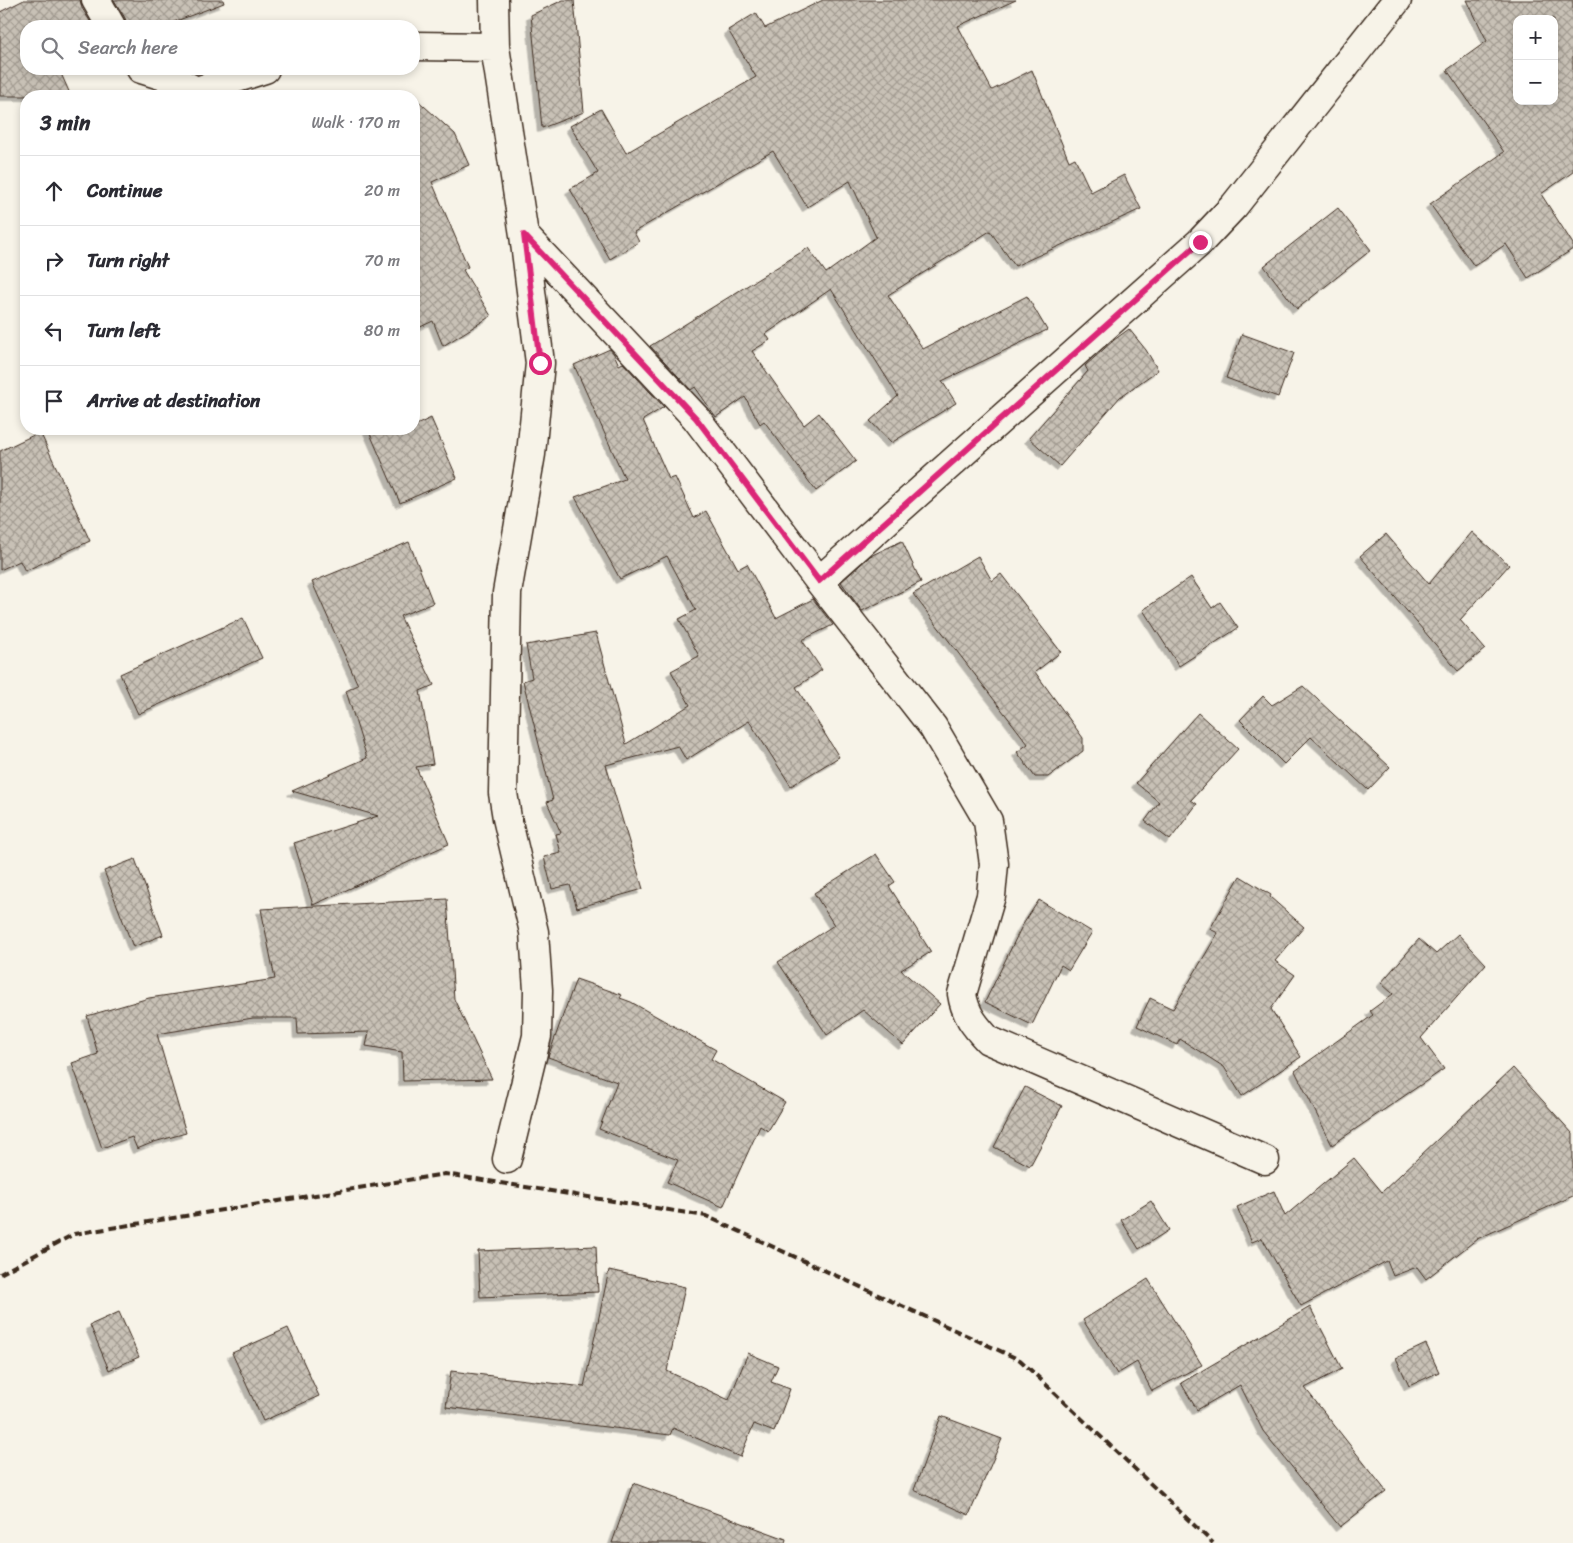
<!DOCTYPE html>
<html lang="en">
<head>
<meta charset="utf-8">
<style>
  :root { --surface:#fff; --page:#f2f2f3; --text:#2b2b33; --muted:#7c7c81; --line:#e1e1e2 }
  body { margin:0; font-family:Sriracha,sans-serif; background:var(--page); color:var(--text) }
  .controls { position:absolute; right:15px; top:15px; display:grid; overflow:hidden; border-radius:10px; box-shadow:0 2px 8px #0003 }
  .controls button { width:45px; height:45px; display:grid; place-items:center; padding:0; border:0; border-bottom:1px solid var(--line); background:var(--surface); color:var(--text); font:25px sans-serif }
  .stop { position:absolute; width:15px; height:15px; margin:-11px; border:4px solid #db2777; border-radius:50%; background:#fff }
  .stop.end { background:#db2777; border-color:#fff; box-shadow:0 1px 5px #0008 }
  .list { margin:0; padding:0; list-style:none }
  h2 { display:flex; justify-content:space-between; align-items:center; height:65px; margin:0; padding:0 20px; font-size:21px }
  h2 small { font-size:16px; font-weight:400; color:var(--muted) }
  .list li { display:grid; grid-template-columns:32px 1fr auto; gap:15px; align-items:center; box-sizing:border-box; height:70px; padding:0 20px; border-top:1px solid var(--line) }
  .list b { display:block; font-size:19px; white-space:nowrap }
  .list em { font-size:16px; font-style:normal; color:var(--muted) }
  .icon { flex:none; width:28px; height:28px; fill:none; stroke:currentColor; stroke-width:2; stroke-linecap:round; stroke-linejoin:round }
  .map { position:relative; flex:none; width:1573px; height:1543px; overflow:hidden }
  .search { position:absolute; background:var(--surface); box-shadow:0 2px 8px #0003; left:20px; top:20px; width:400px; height:55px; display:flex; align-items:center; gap:12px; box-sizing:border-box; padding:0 18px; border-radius:20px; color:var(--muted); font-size:19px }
  .panel { position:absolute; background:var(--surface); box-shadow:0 2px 8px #0003; left:20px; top:90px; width:400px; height:345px; border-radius:20px }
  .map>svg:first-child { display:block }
  .building { fill:url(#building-cross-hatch); stroke:#3b2a1e; fill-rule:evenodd; filter:url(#shadow) }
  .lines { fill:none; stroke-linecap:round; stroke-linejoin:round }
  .minor-casing { stroke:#3b2a1e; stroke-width:31 }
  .minor { stroke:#f7f3e8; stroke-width:28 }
  .rail { stroke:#3b2a1e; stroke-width:4; stroke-dasharray:8 4; stroke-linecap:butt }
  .route { stroke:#db2777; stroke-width:6 }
</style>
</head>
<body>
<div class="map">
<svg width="1573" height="1543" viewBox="0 0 1573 1543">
  <defs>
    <pattern id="building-cross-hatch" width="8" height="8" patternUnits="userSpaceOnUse" patternTransform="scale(1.25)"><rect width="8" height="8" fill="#c8c1b6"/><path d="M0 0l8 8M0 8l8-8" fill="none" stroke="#a49d93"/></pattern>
    <filter id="shadow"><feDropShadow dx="-4.5" dy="4.5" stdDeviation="0" flood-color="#0004"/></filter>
  </defs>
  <rect width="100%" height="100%" fill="#f7f3e8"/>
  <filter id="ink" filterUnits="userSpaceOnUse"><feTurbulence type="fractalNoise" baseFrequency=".02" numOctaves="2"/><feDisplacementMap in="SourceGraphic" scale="10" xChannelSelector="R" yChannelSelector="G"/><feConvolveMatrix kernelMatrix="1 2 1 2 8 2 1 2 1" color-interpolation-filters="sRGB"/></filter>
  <g filter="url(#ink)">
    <path class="building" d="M 24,0 L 80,0 L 82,8 L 93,26 L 26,26 L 26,69 L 59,69 L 71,96 L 0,96 L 0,12 Z
      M 114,0 L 223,0 L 224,3 L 163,26 L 127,26 L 125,18 Z
      M 563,0 L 574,0 L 584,112 L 542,128 L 531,15 Z
      M 823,0 L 1016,0 L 958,26 L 992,90 L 1032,70 L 1069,161 L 1075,158 L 1091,192 L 1124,175 L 1141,209 L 1015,266 L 990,231 L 888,295 L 923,349 L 1027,296 L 1047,330 L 942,381 L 956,403 L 891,443 L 870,421 L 898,396 L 831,289 L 766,334 L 770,340 L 752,351 L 804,425 L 819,413 L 856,461 L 816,491 L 764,421 L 760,424 L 745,397 L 716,417 L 695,387 L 691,390 L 650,346 L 808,248 L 826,273 L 876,237 L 850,181 L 807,207 L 773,151 L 634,232 L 639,242 L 610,259 L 570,189 L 598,173 L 570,126 L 601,109 L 626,153 L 756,77 L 728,30 L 756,13 L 765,28 Z
      M 1467,0 L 1573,0 L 1573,172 L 1541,194 L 1573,244 L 1573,249 L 1528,278 L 1506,244 L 1474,266 L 1430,204 L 1504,152 L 1447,70 L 1487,41 ZM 1517,19 L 1554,19 L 1554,101 L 1517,101 Z
      M 414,97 L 455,134 L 469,165 L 432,182 L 468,267 L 463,270 L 491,316 L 443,346 L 433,321 L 414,330 Z
      M 1338,208 L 1371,250 L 1297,309 L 1264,266 Z
      M 1129,329 L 1146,350 L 1158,370 L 1120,397 L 1060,466 L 1029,438 L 1088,371 L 1085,366 L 1114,340 Z
      M 1242,334 L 1294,353 L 1278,397 L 1226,378 Z
      M 610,349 L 614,354 L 619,365 L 623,363 L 664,407 L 643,420 L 669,479 L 675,477 L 694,518 L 706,511 L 738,569 L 747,564 L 776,618 L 813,599 L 833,625 L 802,640 L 822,670 L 796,687 L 839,757 L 791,786 L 749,721 L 686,760 L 678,746 L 606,765 L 643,889 L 577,908 L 570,885 L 552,889 L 544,857 L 561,853 L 556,834 L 561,833 L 547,802 L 553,800 L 523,681 L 532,678 L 526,645 L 596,633 L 626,744 L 690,705 L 671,671 L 699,656 L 679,619 L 696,610 L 667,556 L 620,579 L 575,497 L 625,479 L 574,365 Z
      M 431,418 L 457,478 L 400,503 L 368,429 L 414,429 L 414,426 Z
      M 40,432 L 90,541 L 25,571 L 20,561 L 0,570 L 0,451 Z
      M 1472,532 L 1509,565 L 1460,620 L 1485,649 L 1458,671 L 1360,556 L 1386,534 L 1429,584 Z
      M 902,541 L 921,582 L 862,611 L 841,582 L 870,556 Z
      M 409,542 L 433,603 L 400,616 L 434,685 L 420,691 L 433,764 L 416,767 L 449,844 L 313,905 L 294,843 L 378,816 L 292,791 L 367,758 L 346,691 L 358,685 L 312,582 Z
      M 978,556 L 992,581 L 1001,574 L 1061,652 L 1035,672 L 1083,738 L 1083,751 L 1048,777 L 1035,777 L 1017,752 L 1028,744 L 913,594 Z
      M 1191,577 L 1212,608 L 1220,602 L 1238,628 L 1179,666 L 1143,610 Z
      M 243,618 L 262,658 L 138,714 L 120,674 Z
      M 1303,686 L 1390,767 L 1368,790 L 1311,737 L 1284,764 L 1240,720 L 1263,696 L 1272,705 Z
      M 1198,713 L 1238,749 L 1191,800 L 1197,804 L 1170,840 L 1145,821 L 1159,802 L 1136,783 Z
      M 876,854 L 895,882 L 889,886 L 931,952 L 901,970 L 940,1004 L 903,1045 L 863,1010 L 827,1035 L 778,962 L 834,925 L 814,893 Z
      M 135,859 L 163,935 L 133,947 L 104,871 Z
      M 1240,876 L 1271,895 L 1270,897 L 1304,927 L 1275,961 L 1295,975 L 1271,1009 L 1301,1057 L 1242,1096 L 1224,1067 L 1180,1039 L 1177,1045 L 1137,1026 L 1150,998 L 1173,1009 L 1218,933 L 1210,929 Z
      M 447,899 L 454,999 L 492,1079 L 403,1081 L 402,1052 L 366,1046 L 369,1032 L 298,1034 L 297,1018 L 253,1018 L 157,1034 L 186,1133 L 154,1142 L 137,1149 L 132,1137 L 102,1148 L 72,1063 L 98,1054 L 87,1016 L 149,998 L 275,979 L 261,909 Z
      M 1039,900 L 1092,932 L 1069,970 L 1061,965 L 1032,1025 L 985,1002 L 1022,926 Z
      M 1458,934 L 1486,964 L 1421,1038 L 1444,1069 L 1332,1145 L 1295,1071 L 1373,1015 L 1370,1011 L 1393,994 L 1381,983 L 1419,939 L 1436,954 Z
      M 576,979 L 622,995 L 620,998 L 631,1002 L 716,1050 L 711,1059 L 785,1102 L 768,1131 L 760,1126 L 723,1207 L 667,1182 L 678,1160 L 599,1129 L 617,1082 L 548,1057 Z
      M 1513,1068 L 1573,1134 L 1573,1196 L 1477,1239 L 1426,1279 L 1417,1267 L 1393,1276 L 1387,1261 L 1301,1306 L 1262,1238 L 1252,1242 L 1237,1207 L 1274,1191 L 1285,1216 L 1354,1158 L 1382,1192 Z
      M 1025,1087 L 1062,1106 L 1030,1166 L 994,1147 Z
      M 1151,1201 L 1169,1230 L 1139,1249 L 1121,1220 Z
      M 596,1246 L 598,1292 L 480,1297 L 478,1251 Z
      M 609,1270 L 685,1287 L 667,1371 L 729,1400 L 748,1353 L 778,1366 L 771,1382 L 790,1389 L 774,1432 L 754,1424 L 740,1457 L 673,1428 L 670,1435 L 446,1407 L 451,1371 L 584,1387 Z
      M 1148,1279 L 1202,1365 L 1152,1391 L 1137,1362 L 1117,1374 L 1083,1320 Z
      M 1310,1307 L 1342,1369 L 1305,1388 L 1386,1491 L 1340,1527 L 1263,1431 L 1240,1385 L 1197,1410 L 1181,1383 Z
      M 119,1312 L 139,1357 L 109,1370 L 90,1325 Z
      M 288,1328 L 319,1396 L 263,1421 L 232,1353 Z
      M 1426,1344 L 1439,1372 L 1409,1386 L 1396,1358 Z
      M 941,1416 L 1002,1439 L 969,1515 L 914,1490 Z
      M 633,1483 L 786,1539 L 785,1543 L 612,1543 Z"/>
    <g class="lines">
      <defs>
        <path id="minor" d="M 96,0 L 111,26
          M 494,0 L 495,47 L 524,235 L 540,363 L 531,454 L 507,593 L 503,793 L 507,818 L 534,932 L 538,990 L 537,1036 L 507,1159
          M 414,46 L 495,47
          M 141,69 L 173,79 L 196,91 L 265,69
          M 524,235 L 696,418 L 819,581 L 933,727 L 988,821 L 994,864 L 991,896 L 962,994 C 965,1014 975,1026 988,1040 L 1265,1160
          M 819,581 L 1200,242 L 1234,206 L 1397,0"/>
      </defs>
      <use href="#minor" class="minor-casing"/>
      <use href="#minor" class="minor"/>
      <path class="rail" d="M 0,1274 L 74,1234 L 445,1174 L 706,1216 L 1020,1360 L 1213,1543"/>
    </g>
  </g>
  <g class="lines" filter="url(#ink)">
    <path class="route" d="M 540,363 L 524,235 L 696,418 L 819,581 L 1200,242"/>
  </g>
</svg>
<div class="controls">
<button>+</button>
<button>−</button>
</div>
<div class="stop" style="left:540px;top:363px"></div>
<div class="stop end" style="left:1200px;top:242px"></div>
<div class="search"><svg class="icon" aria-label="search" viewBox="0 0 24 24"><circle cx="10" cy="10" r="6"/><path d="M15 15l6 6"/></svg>Search here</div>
<section class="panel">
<h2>3 min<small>Walk · 170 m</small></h2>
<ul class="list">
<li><svg class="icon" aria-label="ahead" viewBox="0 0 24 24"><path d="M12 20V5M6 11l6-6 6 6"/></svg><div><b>Continue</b></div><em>20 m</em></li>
<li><svg class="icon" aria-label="right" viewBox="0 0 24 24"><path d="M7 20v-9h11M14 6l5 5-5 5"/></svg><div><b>Turn right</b></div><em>70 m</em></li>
<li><svg class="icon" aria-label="left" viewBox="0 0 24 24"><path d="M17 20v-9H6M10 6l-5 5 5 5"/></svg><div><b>Turn left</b></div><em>80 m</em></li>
<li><svg class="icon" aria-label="arrive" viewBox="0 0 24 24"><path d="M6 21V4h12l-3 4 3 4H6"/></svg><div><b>Arrive at destination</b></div></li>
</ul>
</section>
</div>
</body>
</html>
